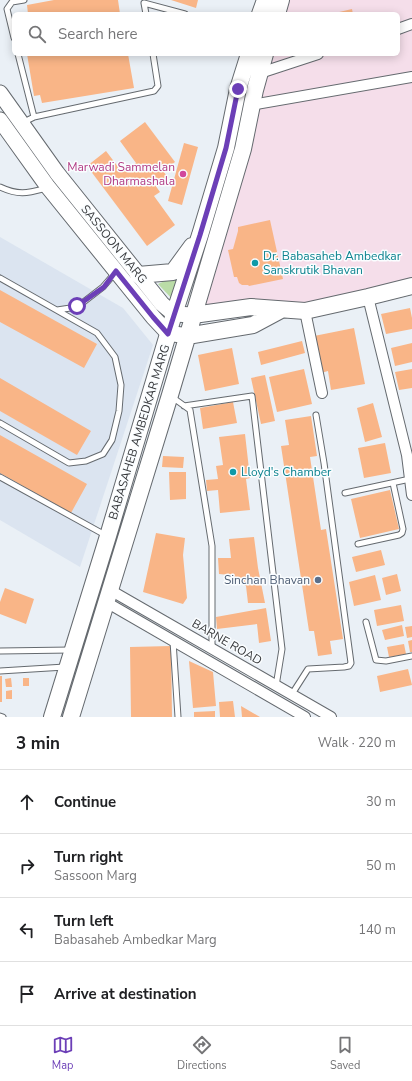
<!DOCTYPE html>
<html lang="en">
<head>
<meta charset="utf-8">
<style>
  :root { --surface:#fff; --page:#f6f6f6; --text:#202124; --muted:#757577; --line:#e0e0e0; --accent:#6c3fb7 }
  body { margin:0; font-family:"Nunito Sans",sans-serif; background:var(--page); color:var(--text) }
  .stop { position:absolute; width:12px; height:12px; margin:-9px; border:3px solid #6c3fb7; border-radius:50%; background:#fff }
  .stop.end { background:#6c3fb7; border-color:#fff; box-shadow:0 1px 4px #0008 }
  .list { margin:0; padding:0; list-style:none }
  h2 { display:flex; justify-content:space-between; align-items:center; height:52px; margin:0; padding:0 16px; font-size:17px }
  h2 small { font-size:13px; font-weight:400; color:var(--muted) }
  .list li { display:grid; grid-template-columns:26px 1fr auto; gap:12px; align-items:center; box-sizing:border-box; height:64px; padding:0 16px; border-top:1px solid var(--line) }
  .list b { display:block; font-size:15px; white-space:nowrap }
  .list p { margin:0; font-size:13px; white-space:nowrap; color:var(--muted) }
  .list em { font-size:13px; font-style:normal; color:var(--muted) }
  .icon { flex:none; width:22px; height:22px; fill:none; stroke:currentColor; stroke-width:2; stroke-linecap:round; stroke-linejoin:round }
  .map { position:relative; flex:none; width:412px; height:717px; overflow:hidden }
  .search { position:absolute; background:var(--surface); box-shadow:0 2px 10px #0003; left:12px; right:12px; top:12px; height:44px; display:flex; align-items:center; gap:10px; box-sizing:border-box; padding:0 14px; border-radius:6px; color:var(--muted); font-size:15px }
  .sheet { height:308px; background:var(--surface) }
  nav { display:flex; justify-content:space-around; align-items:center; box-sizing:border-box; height:56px; border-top:1px solid var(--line); background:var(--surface); font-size:11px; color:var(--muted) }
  nav a { display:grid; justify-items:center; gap:2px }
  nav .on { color:var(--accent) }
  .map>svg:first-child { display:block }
  .commercial { fill:#f5deea }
  .built { fill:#dbe4f0 }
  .green { fill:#badca7 }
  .building { fill:#f9b587 }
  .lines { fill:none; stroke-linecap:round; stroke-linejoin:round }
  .lane-casing { stroke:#656a6f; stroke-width:7 }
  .street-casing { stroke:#656a6f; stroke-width:12 }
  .secondary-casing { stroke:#656a6f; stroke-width:17 }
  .primary-casing { stroke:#656a6f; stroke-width:18 }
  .lane { stroke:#fff; stroke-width:5 }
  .street { stroke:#fff; stroke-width:10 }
  .secondary { stroke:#fff; stroke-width:15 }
  .primary { stroke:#fff; stroke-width:16 }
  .route { stroke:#6c3fb7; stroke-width:5 }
  .hotel-dot { fill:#d1479c; stroke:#fafdff; stroke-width:1.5 }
  .culture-dot { fill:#0f9aa8; stroke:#fafdff; stroke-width:1.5 }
  .service-dot { fill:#5c6f8a; stroke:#fafdff; stroke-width:1.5 }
  .labels { text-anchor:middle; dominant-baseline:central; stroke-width:3; stroke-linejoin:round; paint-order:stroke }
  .hotel-label { font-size:12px; fill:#b23c85; stroke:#fafdff; text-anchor:end }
  .street-label { font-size:12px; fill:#37393c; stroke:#fafdff }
  .culture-label { font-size:12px; fill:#0d838f; stroke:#fafdff; text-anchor:start }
  .service-label { font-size:12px; fill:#4e5e75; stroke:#fafdff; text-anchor:end }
</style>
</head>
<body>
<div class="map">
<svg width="412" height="717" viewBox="0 0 412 717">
  <rect width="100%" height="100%" fill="#eaf0f6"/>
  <path class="commercial" d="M 281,0 L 412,0 L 412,286 L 334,304 L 204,308 L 267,54 L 398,54 L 398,14 L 277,14 Z"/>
  <path class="built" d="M 0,237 L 123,308 L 153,345 L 80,567 L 0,520 Z"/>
  <path class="green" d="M 183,273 L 174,301 L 158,284 Z"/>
  <path class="building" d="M 54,0 L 118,0 L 120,14 L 28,14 L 27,5 Z
    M 171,0 L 198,0 L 196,8 Z
    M 352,9 L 353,14 L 335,14 L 335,13 Z
    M 27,54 L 128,54 L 134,88 L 42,103 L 40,95 L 34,96 Z
    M 145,122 L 175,162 L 163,171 L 167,176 L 155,185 L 160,192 L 154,196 L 175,225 L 147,246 L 87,166 L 106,151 L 122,172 L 136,163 L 120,141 Z
    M 184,143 L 198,147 L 182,205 L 168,201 Z
    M 270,220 L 283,279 L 249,286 L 248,285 L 242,285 L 239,283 L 237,277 L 234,277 L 228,250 L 233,249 L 238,231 L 238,227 Z
    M 0,290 L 97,344 L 84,368 L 0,322 Z
    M 410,308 L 412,318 L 412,329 L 386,334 L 381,314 Z
    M 354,328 L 365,384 L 331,390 L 328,371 L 321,373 L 314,336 Z
    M 302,341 L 305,353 L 261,365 L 258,352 Z
    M 412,343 L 412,362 L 395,366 L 391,348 Z
    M 232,348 L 239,384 L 205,391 L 198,355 Z
    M 304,369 L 312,404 L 277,412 L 269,377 Z
    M 412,369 L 412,388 L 399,390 L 395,372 Z
    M 265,375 L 275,421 L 261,424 L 251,378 Z
    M 0,378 L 91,431 L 77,455 L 0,411 Z
    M 233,402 L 237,423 L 203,429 L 200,408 Z
    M 373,403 L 382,437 L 365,442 L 357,408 Z
    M 311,416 L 317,456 L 310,457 L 321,530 L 326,529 L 343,639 L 330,641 L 332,654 L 318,656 L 314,631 L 309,631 L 281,446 L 289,445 L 285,420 Z
    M 245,434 L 250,478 L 246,479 L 250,510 L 220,513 L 218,490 L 207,491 L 206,480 L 218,479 L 216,466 L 223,465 L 219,437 Z
    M 0,435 L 87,484 L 71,513 L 0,473 Z
    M 385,443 L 391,473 L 364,478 L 358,448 Z
    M 163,456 L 184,457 L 183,468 L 162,467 Z
    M 169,472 L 186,472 L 186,499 L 170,500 Z
    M 390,490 L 399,529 L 360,538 L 351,499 Z
    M 156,533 L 185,538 L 183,555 L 187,598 L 183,604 L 143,592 Z
    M 254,537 L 258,568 L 265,603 L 248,603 L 246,586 L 240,583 L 230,575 L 219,574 L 218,558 L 231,558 L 229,539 Z
    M 381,550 L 385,565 L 356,572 L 352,557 Z
    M 397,574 L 401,591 L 386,595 L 382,578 Z
    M 375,575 L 381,600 L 354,606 L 349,582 Z
    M 5,588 L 34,599 L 26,624 L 0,614 L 0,602 Z
    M 401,605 L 404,621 L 377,626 L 374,610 Z
    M 266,608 L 271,641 L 259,643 L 257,624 L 217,629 L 216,617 Z
    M 402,625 L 404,636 L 385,640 L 382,630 Z
    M 412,626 L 412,637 L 407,638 L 405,627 Z
    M 412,640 L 412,652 L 410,652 L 408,641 Z
    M 404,644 L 406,654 L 389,657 L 387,647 Z
    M 171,646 L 172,717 L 131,717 L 130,647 Z
    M 189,661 L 213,672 L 216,706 L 193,708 Z
    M 408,669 L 412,685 L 380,692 L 377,676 Z
    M 0,676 L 2,676 L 2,702 L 0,702 Z
    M 11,678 L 12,687 L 6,687 L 5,679 Z
    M 23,678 L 29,678 L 29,686 L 23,686 Z
    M 12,690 L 12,699 L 6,699 L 6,691 Z
    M 233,701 L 235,717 L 220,717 L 219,702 Z
    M 241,706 L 260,717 L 242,717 Z
    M 215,711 L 215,717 L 194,717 L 194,712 Z"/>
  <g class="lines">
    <defs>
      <path id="lane" d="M 146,14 L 144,3 L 185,14
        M 14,38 L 7,9 L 12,2 L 24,0
        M 18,54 L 34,117
        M 22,123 L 34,117 L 154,91 L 158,86 L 153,54
        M 0,187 C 19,196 28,193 47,188
        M 0,278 L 97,333 L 115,357 L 121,385 L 119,411 L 112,440 L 103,454 L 86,461 L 69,463 L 0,423
        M 57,310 L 77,307 L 103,287 L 115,273
        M 172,397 L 190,410 L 212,546 L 212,648
        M 184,406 L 252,396 L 282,649 L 276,686
        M 0,477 L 107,536
        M 345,493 L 410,479
        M 358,544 L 399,535 L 402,533 L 403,529 L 393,483
        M 366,622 L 376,660 L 386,661 L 412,656
        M 173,641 L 178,717
        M 0,651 L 71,650
        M 0,671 L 65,667
        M 292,694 L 308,669 L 344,667 L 349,666 L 351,663 L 324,463 L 316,415
        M 0,716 L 3,717"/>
      <path id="street" d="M 398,29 L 412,24
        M 260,73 L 318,54
        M 251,105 L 412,77
        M 368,297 L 407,455 L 412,495
        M 305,311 L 322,393
        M 110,590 L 331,717
        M 106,602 L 305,717"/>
      <path id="secondary" d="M 0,93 L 57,173 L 162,304 L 174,314 L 193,315
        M 0,120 L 48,187 L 153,317 L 168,333 L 187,336"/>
      <path id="primary" d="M 260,14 L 265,0
        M 277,14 L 281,0
        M 138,275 L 173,272 L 192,246
        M 193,315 L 251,307 L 305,311 L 368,297 L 412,286
        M 187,336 L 253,325 L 281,310
        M 52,717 L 108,536 L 174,314 L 200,235 L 226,148 L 238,89 L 249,54
        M 71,717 L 170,395 L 243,149 L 255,90 L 265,54"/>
    </defs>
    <use href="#lane" class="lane-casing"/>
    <use href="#street" class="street-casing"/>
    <use href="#secondary" class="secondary-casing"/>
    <use href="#primary" class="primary-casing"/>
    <use href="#lane" class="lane"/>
    <use href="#street" class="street"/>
    <use href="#secondary" class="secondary"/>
    <use href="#primary" class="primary"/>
  </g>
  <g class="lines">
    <path class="route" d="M 77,306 L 104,287 L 116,271 L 153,317 L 168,334 L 200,235 L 226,148 L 238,89"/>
  </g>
  <circle class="hotel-dot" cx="183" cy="174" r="4"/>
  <g class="culture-dot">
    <circle cx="255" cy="263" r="4"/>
    <circle cx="233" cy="472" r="4"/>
  </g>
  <circle class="service-dot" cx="318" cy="580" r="4"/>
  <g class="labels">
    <g class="hotel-label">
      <text x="175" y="167">Marwadi Sammelan<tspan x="175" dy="14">Dharmashala</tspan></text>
    </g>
    <g class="street-label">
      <text transform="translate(114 244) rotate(51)">SASSOON MARG</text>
      <text transform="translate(139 432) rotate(-73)">BABASAHEB AMBEDKAR MARG</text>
      <text transform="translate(227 642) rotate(30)">BARNE ROAD</text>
    </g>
    <g class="culture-label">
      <text x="263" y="256">Dr. Babasaheb Ambedkar<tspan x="263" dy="14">Sanskrutik Bhavan</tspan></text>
      <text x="241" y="472">Lloyd's Chamber</text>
    </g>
    <g class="service-label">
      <text x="310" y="580">Sinchan Bhavan</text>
    </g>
  </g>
</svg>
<div class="stop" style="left:77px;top:306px"></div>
<div class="stop end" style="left:238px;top:89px"></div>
<div class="search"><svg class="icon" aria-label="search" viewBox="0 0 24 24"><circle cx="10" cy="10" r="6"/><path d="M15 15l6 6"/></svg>Search here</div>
</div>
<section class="sheet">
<h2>3 min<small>Walk · 220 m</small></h2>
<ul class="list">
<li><svg class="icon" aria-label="ahead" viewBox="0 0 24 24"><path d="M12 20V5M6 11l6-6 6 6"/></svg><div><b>Continue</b></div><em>30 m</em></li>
<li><svg class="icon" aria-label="right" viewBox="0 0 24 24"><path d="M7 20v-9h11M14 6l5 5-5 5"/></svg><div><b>Turn right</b><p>Sassoon Marg</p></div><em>50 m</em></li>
<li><svg class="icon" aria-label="left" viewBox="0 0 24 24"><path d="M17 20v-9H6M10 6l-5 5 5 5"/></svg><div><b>Turn left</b><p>Babasaheb Ambedkar Marg</p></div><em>140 m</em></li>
<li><svg class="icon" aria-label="arrive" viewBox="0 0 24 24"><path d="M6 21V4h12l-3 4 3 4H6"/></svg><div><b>Arrive at destination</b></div></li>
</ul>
</section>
<nav>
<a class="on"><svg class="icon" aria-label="map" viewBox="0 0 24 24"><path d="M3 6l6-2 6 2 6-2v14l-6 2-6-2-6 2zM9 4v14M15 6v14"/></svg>Map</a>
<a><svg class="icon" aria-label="directions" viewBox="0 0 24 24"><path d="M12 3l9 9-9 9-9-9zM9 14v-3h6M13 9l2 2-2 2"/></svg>Directions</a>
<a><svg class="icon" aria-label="saved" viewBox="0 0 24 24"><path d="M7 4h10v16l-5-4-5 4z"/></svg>Saved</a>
</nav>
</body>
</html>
